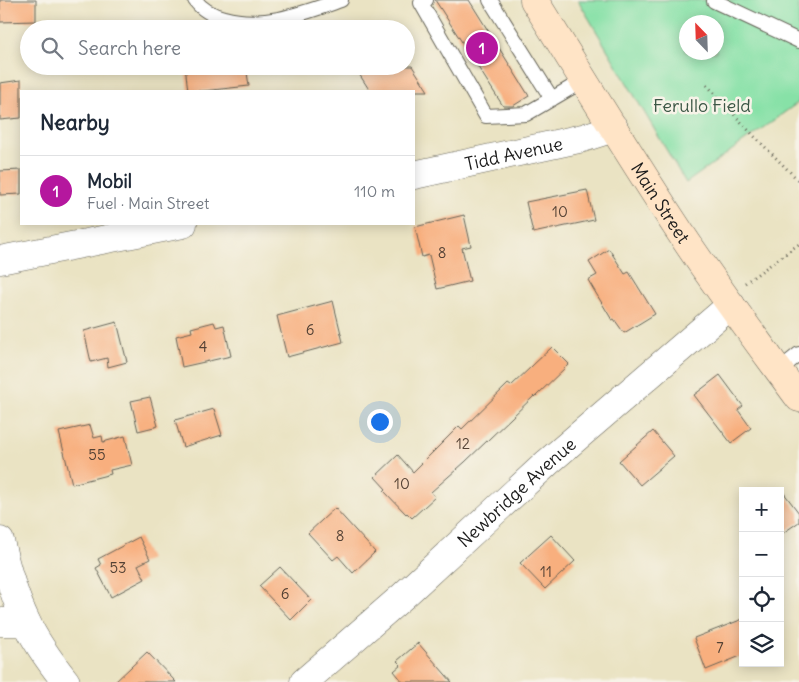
<!DOCTYPE html>
<html lang="en">
<head>
<meta charset="utf-8">
<style>
  :root { --surface:#fff; --page:#f2f2f3; --text:#1f2937; --muted:#747a83; --line:#e0e1e3; --accent:#b5179e }
  body { margin:0; font-family:Delius,sans-serif; background:var(--page); color:var(--text) }
  .controls { position:absolute; right:15px; bottom:15px; display:grid; overflow:hidden; border-radius:0px; box-shadow:0 2px 12px #0003 }
  .controls button { width:45px; height:45px; display:grid; place-items:center; padding:0; border:0; border-bottom:1px solid var(--line); background:var(--surface); color:var(--text); font:25px sans-serif }
  .compass { position:absolute; left:679px; top:15px; width:45px; height:45px; border-radius:50%; background:var(--surface); box-shadow:0 2px 12px #0003; rotate:337deg }
  .you { position:absolute; left:379px; top:421px; width:18px; height:18px; margin:-12px; border:4px solid #fff; border-radius:50%; background:#1a73e8; box-shadow:0 0 0 8px #1a73e833 }
  .badge { display:grid; place-items:center; width:32px; height:32px; border-radius:50%; background:var(--accent); color:#fff; font-size:16px; font-weight:700 }
  .pin { position:absolute; translate:-50% -50%; border:2px solid #fff; box-shadow:0 1px 5px #0006 }
  .list { margin:0; padding:0; list-style:none }
  h2 { display:flex; justify-content:space-between; align-items:center; height:65px; margin:0; padding:0 20px; font-size:21px }
  h2 small { font-size:16px; font-weight:400; color:var(--muted) }
  .list li { display:grid; grid-template-columns:32px 1fr auto; gap:15px; align-items:center; box-sizing:border-box; height:70px; padding:0 20px; border-top:1px solid var(--line) }
  .list b { display:block; font-size:19px; white-space:nowrap }
  .list p { margin:0; font-size:16px; white-space:nowrap; color:var(--muted) }
  .list em { font-size:16px; font-style:normal; color:var(--muted) }
  .icon { flex:none; width:28px; height:28px; fill:none; stroke:currentColor; stroke-width:2; stroke-linecap:round; stroke-linejoin:round }
  .map { position:relative; flex:none; width:799px; height:682px; overflow:hidden }
  .search { position:absolute; background:var(--surface); box-shadow:0 2px 12px #0003; left:20px; top:20px; width:395px; height:55px; display:flex; align-items:center; gap:12px; box-sizing:border-box; padding:0 18px; border-radius:28px; color:var(--muted); font-size:19px }
  .panel { position:absolute; background:var(--surface); box-shadow:0 2px 12px #0003; left:20px; top:90px; width:395px; height:135px; border-radius:0px }
  .map>svg:first-child { display:block }
  .green { fill:#87e1a7; stroke:#527e62; fill-rule:evenodd }
  .building { fill:#f8af7e }
  .lines { fill:none; stroke-linecap:round; stroke-linejoin:round }
  .service-casing { stroke:#646256; stroke-width:16 }
  .minor-casing { stroke:#646256; stroke-width:29 }
  .secondary-casing { stroke:#646256; stroke-width:29 }
  .path { stroke:#646256; stroke-width:3; stroke-dasharray:1 4; stroke-linecap:butt }
  .service { stroke:#fff; stroke-width:14 }
  .minor { stroke:#fff; stroke-width:28 }
  .secondary { stroke:#ffe4c6; stroke-width:28 }
  .labels { text-anchor:middle; dominant-baseline:central; stroke-width:5; stroke-linejoin:round; paint-order:stroke }
  .number-label { font-size:15px; fill:#534134 }
  .park-label { font-size:18px; fill:#3c5746; stroke:#f7f3e8 }
  .street-label { font-size:18px; fill:#1c1c1c; stroke:#f7f3e8 }
</style>
</head>
<body>
<div class="map">
<svg width="799" height="682" viewBox="0 0 799 682">
  <rect width="100%" height="100%" fill="#f7f3e8"/>
  <filter id="ink" filterUnits="userSpaceOnUse"><feTurbulence type="fractalNoise" baseFrequency=".02" numOctaves="2"/><feDisplacementMap in="SourceGraphic" scale="10" xChannelSelector="R" yChannelSelector="G"/><feConvolveMatrix kernelMatrix="1 2 1 2 8 2 1 2 1" color-interpolation-filters="sRGB"/></filter>
  <filter id="wash" filterUnits="userSpaceOnUse"><feTurbulence type="fractalNoise" baseFrequency=".0096" numOctaves="4" result="noise"/><feDisplacementMap in="SourceGraphic" scale="20" xChannelSelector="R" yChannelSelector="G"/><feGaussianBlur stdDeviation="1.12" result="paint"/><feColorMatrix in="noise" values="0 0 0 0 0 0 0 0 0 0 0 0 0 0 0 0 0 1.4 0 .05"/><feComposite in="paint" operator="in"/></filter>
  <g filter="url(#wash)">
    <rect width="100%" height="100%" fill="#eae3c3"/>
    <path class="green" d="M 578,0 L 799,0 L 799,102 L 686,183 ZM 686,22 L 716,22 L 716,52 L 686,52 Z"/>
    <g id="blocks">
      <path class="building" d="M 0,0 L 36,0 L 36,21 L 0,22 Z
        M 435,0 L 469,0 L 529,96 L 513,106 L 503,106 Z
        M 185,66 L 246,66 L 249,86 L 203,91 L 188,91 Z
        M 354,66 L 412,66 L 428,91 L 370,91 Z
        M 21,80 L 21,118 L 0,120 L 0,83 Z
        M 21,170 L 21,194 L 0,195 L 0,171 Z
        M 587,190 L 594,220 L 533,233 L 526,202 Z
        M 464,215 L 471,246 L 462,248 L 470,281 L 437,289 L 429,255 L 422,257 L 415,227 Z
        M 609,249 L 625,274 L 629,272 L 655,314 L 624,333 L 614,319 L 612,320 L 588,280 L 597,275 L 589,262 Z
        M 333,301 L 343,342 L 287,357 L 277,316 Z
        M 117,322 L 127,362 L 108,367 L 107,358 L 91,362 L 84,331 Z
        M 214,322 L 216,327 L 224,325 L 231,356 L 182,367 L 176,336 L 192,332 L 191,328 Z
        M 552,347 L 569,364 L 535,397 L 534,396 L 465,462 L 431,492 L 435,497 L 412,518 L 407,513 L 406,514 L 384,491 L 386,489 L 375,477 L 398,455 L 413,472 L 459,426 L 462,429 L 508,384 L 511,386 Z
        M 720,375 L 743,406 L 738,410 L 751,428 L 731,443 L 694,395 Z
        M 150,397 L 158,426 L 138,431 L 131,401 Z
        M 214,409 L 222,435 L 183,447 L 175,420 Z
        M 90,425 L 94,438 L 102,436 L 103,442 L 125,436 L 132,465 L 110,470 L 111,474 L 72,484 L 59,432 Z
        M 653,431 L 674,456 L 640,485 L 619,461 Z
        M 780,488 L 799,513 L 799,522 L 780,535 Z
        M 335,508 L 375,552 L 353,573 L 338,556 L 333,560 L 308,533 Z
        M 551,535 L 575,561 L 545,589 L 520,563 Z
        M 139,537 L 150,559 L 138,565 L 145,579 L 111,597 L 96,568 L 101,565 L 98,559 Z
        M 280,567 L 311,600 L 291,620 L 259,586 Z
        M 743,619 L 743,655 L 706,670 L 694,638 Z
        M 418,643 L 452,682 L 403,682 L 394,671 L 401,665 L 397,661 Z
        M 147,652 L 176,682 L 115,682 Z"/>
    </g>
  </g>
  <g filter="url(#ink)">
    <use href="#blocks" fill-opacity="0" stroke="#646256" stroke-width="1"/>
    <g class="lines">
      <defs>
        <path id="service" d="M 195,0 C 202,10 212,15 224,18 C 264,29 304,13 341,0
          M 426,0 L 421,3 L 486,116 L 526,114 L 584,80
          M 490,0 L 552,99
          M 714,1 L 799,41
          M 779,370 L 799,354"/>
        <g id="minor">
          <path id="s1" d="M 414,175 L 583,138 L 614,128"/>
          <path d="M 0,260 L 183,224"/>
          <path d="M 0,541 C 6,568 14,596 26,621 C 36,643 51,663 66,682"/>
          <path d="M 0,622 L 26,622"/>
          <path id="s2" d="M 304,682 L 403,596 L 547,463 L 731,305"/>
        </g>
        <g id="secondary">
          <path id="s3" d="M 534,0 C 584,80 632,160 684,238 C 720,292 760,345 799,398"/>
        </g>
      </defs>
      <use href="#service" class="service-casing"/>
      <use href="#minor" class="minor-casing"/>
      <use href="#secondary" class="secondary-casing"/>
      <path class="path" d="M 707,85 L 753,135 L 799,181
        M 745,283 L 799,244"/>
      <use href="#service" class="service"/>
      <use href="#minor" class="minor"/>
      <use href="#secondary" class="secondary"/>
    </g>
  </g>
  <g class="labels">
    <g class="number-label">
      <text x="560" y="211">10</text>
      <text x="442" y="252">8</text>
      <text x="310" y="329">6</text>
      <text x="203" y="346">4</text>
      <text x="463" y="443">12</text>
      <text x="97" y="454">55</text>
      <text x="402" y="483">10</text>
      <text x="340" y="535">8</text>
      <text x="118" y="567">53</text>
      <text x="546" y="571">11</text>
      <text x="285" y="593">6</text>
      <text x="720" y="647">7</text>
    </g>
    <g class="park-label">
      <text x="702" y="105">Ferullo Field</text>
    </g>
    <g class="street-label">
      <text stroke="none"><textPath href="#s1" startOffset="102">Tidd Avenue</textPath></text>
      <text stroke="none"><textPath href="#s3" startOffset="239">Main Street</textPath></text>
      <text stroke="none"><textPath href="#s2" startOffset="285">Newbridge Avenue</textPath></text>
    </g>
  </g>
</svg>
<div class="controls">
<button>+</button>
<button>−</button>
<button><svg class="icon" aria-label="locate" viewBox="0 0 24 24"><circle cx="12" cy="12" r="6"/><path d="M12 2v4M12 18v4M2 12h4M18 12h4"/></svg></button>
<button><svg class="icon" aria-label="layers" viewBox="0 0 24 24"><path d="M12 4l9 5-9 5-9-5zM3 14l9 5 9-5"/></svg></button>
</div>
<svg class="compass" viewBox="-18 -18 36 36"><path d="M0-13l5 13h-10z" fill="#e53935"/><path d="M0 13l5-13h-10z" fill="#747a83"/></svg>
<div class="you"></div>
<div class="pin badge" style="left:482px;top:48px">1</div>
<div class="search"><svg class="icon" aria-label="search" viewBox="0 0 24 24"><circle cx="10" cy="10" r="6"/><path d="M15 15l6 6"/></svg>Search here</div>
<section class="panel">
<h2>Nearby<small></small></h2>
<ul class="list">
<li><span class="badge">1</span><div><b>Mobil</b><p>Fuel · Main Street</p></div><em>110 m</em></li>
</ul>
</section>
</div>
</body>
</html>
